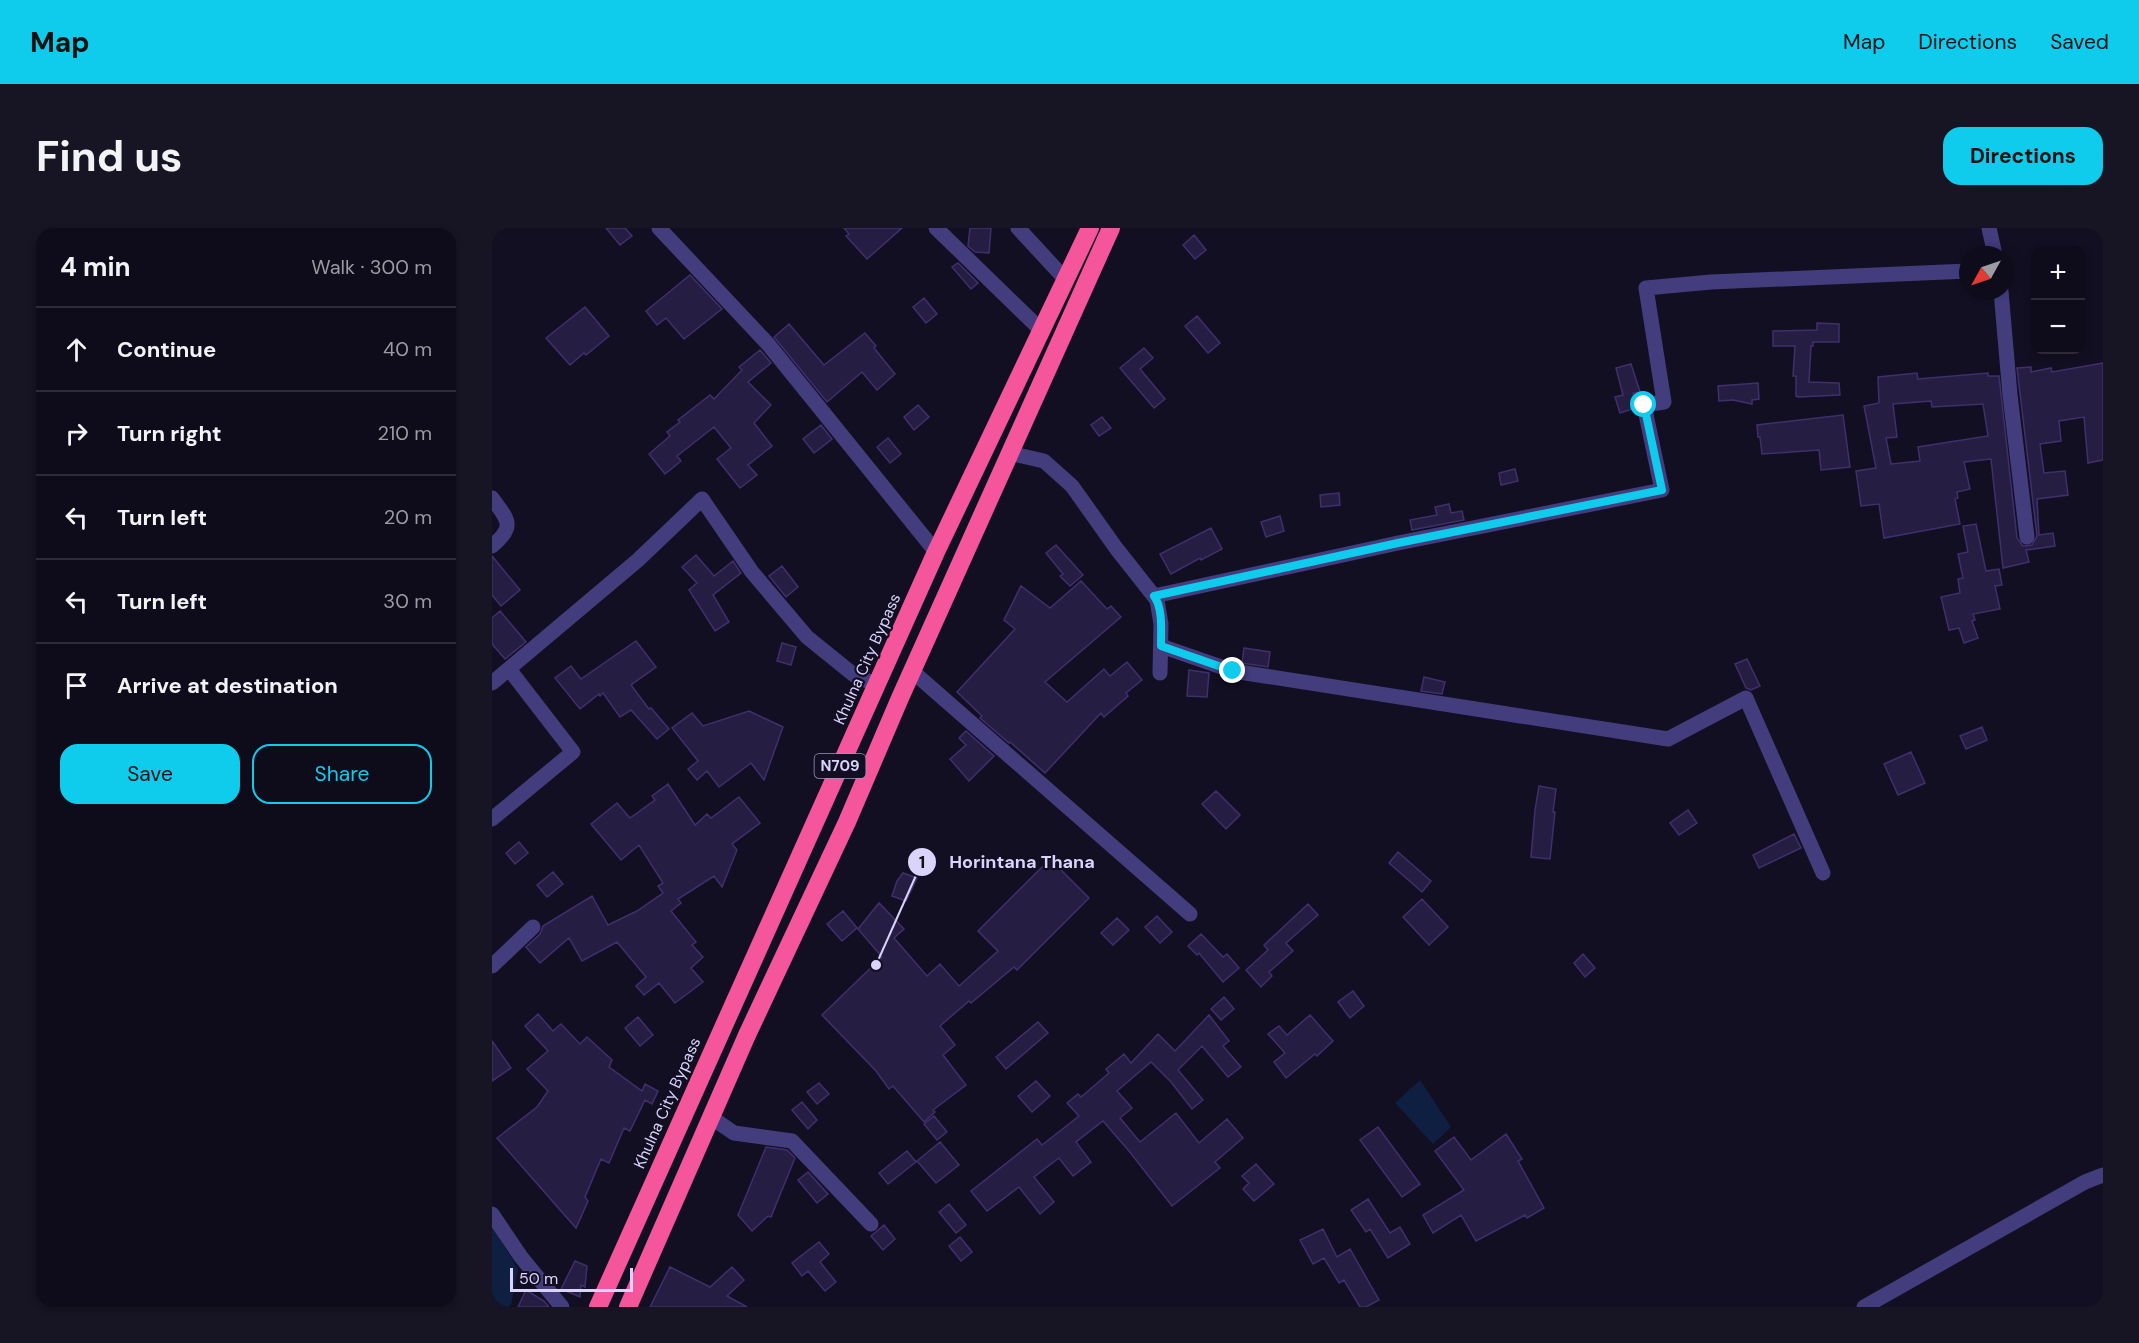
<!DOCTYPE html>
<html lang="en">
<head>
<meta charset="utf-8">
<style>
  :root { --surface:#0e0b1a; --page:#171423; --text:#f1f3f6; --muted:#9b9ba2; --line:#2e2b39; --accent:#0fcced }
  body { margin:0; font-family:"DM Sans",sans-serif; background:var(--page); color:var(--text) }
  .controls { position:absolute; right:18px; top:18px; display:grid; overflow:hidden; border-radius:12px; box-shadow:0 3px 9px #0003 }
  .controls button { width:54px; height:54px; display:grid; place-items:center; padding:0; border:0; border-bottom:2px solid var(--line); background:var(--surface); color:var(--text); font:30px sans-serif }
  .compass { position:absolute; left:1467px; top:18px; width:54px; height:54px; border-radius:50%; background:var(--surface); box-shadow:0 3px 9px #0003; rotate:230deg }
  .scale { position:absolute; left:18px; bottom:15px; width:123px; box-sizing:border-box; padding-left:6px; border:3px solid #dad3fc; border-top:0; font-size:16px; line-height:21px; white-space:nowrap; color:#dad3fc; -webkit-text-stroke:4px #130f22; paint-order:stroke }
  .stop { position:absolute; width:18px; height:18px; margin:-14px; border:4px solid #0fcced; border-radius:50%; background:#fff }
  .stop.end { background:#0fcced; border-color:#fff; box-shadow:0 2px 6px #0008 }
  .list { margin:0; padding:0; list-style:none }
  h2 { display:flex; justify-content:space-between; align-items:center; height:78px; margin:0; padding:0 24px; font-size:26px }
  h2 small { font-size:20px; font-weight:400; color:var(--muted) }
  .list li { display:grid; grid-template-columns:39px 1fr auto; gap:18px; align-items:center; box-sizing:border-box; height:84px; padding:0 24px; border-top:2px solid var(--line) }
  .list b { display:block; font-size:22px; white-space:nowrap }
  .list em { font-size:20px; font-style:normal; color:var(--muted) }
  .actions { display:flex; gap:12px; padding:18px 24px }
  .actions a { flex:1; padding:14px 0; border:2px solid var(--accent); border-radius:18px; text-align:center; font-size:21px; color:var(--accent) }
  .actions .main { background:var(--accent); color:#111 }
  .icon { flex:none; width:33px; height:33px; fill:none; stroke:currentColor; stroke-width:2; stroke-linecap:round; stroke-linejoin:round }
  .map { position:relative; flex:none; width:1611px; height:1079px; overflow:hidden; border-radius:18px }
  header { display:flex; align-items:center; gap:36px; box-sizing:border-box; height:84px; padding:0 30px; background:var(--accent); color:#111 }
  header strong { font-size:28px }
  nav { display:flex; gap:33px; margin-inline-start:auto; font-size:21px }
  .intro { display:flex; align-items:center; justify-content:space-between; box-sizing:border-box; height:144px; padding:0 36px }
  h1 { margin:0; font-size:42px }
  .button { padding:15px 27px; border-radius:18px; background:var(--accent); color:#111; font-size:21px; font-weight:700 }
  main { display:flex; gap:36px; padding:0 36px }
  aside { flex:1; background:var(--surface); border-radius:18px; box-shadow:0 3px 9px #0003 }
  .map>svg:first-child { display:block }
  .water { fill:#0f1f42 }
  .building { fill:#261d42; stroke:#3f306d; stroke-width:1.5; fill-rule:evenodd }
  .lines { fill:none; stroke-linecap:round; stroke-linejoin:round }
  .minor { stroke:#433d7e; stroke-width:15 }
  .highway { stroke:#f5569b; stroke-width:18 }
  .route { stroke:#0fcced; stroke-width:8 }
  .labels { text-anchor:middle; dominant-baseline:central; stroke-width:4.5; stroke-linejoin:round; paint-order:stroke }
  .shield { fill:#130f22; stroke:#9e98bb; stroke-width:1.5 }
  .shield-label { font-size:15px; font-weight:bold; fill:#dad3fc }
  .street-label { font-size:16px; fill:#dad3fc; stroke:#130f22 }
  .leader { fill:none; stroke:#dad3fc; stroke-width:2 }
  .callout-dot { fill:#dad3fc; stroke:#130f22; stroke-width:2 }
  .mark-label { font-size:18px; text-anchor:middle; font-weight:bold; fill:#111 }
  .callout-label { font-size:18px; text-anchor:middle; font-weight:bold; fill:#dad3fc; stroke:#130f22; stroke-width:4.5; stroke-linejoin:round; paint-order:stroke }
</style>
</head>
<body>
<header>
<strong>Map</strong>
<nav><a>Map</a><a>Directions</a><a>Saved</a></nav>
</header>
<div class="intro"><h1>Find us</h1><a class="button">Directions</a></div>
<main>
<aside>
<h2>4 min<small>Walk · 300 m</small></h2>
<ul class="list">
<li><svg class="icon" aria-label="ahead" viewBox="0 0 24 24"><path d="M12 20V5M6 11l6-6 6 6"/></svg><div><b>Continue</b></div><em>40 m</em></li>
<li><svg class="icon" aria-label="right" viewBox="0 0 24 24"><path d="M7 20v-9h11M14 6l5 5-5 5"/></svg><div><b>Turn right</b></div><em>210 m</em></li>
<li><svg class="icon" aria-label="left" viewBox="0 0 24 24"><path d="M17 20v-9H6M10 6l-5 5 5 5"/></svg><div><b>Turn left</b></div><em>20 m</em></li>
<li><svg class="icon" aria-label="left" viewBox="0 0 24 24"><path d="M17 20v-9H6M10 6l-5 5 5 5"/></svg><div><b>Turn left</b></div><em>30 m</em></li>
<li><svg class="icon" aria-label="arrive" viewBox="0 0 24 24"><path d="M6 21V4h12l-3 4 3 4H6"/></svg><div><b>Arrive at destination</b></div></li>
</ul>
<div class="actions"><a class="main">Save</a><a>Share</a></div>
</aside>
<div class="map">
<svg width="1611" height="1079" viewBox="0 0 1611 1079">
  <rect width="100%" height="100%" fill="#130f22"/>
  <path class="water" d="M 928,852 L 959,899 L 941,916 L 903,875 Z
    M 0,998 L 26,1041 L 19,1077 L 16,1079 L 0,1079 Z"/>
  <path class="building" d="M 114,0 L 133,0 L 140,8 L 128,17 Z
    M 352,0 L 410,0 L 375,31 L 354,8 L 357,6 Z
    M 478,0 L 499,0 L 497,25 L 483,24 L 476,18 Z
    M 702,7 L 714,22 L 703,31 L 691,17 Z
    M 466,35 L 486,55 L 479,61 L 460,39 Z
    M 198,47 L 230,81 L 192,111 L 174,90 L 165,97 L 154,83 Z
    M 432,70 L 445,86 L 434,95 L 421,79 Z
    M 93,79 L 117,108 L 94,127 L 92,125 L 78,137 L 54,110 Z
    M 705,88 L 728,115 L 716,125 L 693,98 Z
    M 1325,95 L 1347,96 L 1347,114 L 1321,114 L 1321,118 L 1319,118 L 1317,154 L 1347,155 L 1348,167 L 1306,169 L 1304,168 L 1304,148 L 1301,148 L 1303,118 L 1281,118 L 1281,103 L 1325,102 Z
    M 297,96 L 332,137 L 373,105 L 384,118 L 382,120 L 403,146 L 385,162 L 370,144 L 335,174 L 282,109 Z
    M 652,120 L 661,130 L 648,141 L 673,171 L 662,180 L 628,140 Z
    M 268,122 L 279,135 L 256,154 L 279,177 L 262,195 L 280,218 L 256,237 L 265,247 L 248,260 L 225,231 L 239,220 L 222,199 L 185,228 L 189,233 L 173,246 L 157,226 L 178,208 L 175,204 L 188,194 L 186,192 L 218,167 L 222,171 L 250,142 L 247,139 Z
    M 1611,135 L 1611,232 L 1596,235 L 1592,189 L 1567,193 L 1569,213 L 1548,216 L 1552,245 L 1573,243 L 1576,267 L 1545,271 L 1547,307 L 1561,305 L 1563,318 L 1534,322 L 1537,334 L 1511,340 L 1499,231 L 1472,234 L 1478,261 L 1465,264 L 1466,270 L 1463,271 L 1468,296 L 1392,310 L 1387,276 L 1369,278 L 1364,243 L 1384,240 L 1372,178 L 1387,175 L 1386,149 L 1425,145 L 1426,151 L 1496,145 L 1496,148 L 1507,148 L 1525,310 L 1531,318 L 1540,317 L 1545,308 L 1525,140 L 1539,139 L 1539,144 L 1559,140 L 1560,144 ZM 1439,173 L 1440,179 L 1491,176 L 1496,208 L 1426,219 L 1428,233 L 1399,236 L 1394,210 L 1405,209 L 1401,176 Z
    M 1139,136 L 1148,164 L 1141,165 L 1143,173 L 1143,180 L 1128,185 L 1123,169 L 1131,167 L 1124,140 Z
    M 1266,155 L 1267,171 L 1260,172 L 1260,176 L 1241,172 L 1227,173 L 1226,158 Z
    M 426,177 L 437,189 L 422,202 L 412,189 Z
    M 1351,187 L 1358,239 L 1329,242 L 1327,222 L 1270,226 L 1268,209 L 1266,209 L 1265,197 Z
    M 610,189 L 619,200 L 607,208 L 599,197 Z
    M 329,197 L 340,211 L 322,225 L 311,211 Z
    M 396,210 L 409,226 L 398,235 L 385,219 Z
    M 1023,241 L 1026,253 L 1009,257 L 1007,245 Z
    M 847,265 L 848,277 L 829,279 L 828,267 Z
    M 957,276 L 959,285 L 970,283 L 972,292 L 920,302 L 918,292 L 945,287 L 943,279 Z
    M 788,288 L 792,303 L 774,309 L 769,294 Z
    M 1484,296 L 1494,343 L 1507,341 L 1510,357 L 1503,358 L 1508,381 L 1481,386 L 1483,392 L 1480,393 L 1486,410 L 1472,415 L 1467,400 L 1457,402 L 1449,369 L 1468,365 L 1466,351 L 1471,350 L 1466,326 L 1476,324 L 1471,298 Z
    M 719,300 L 730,321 L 709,332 L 708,330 L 679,346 L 668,326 Z
    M 564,317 L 591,347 L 578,358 L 568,348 L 571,346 L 554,325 Z
    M 204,327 L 222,348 L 241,333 L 249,345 L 221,367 L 237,394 L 223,403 L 197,362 L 205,355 L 190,339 Z
    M 0,328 L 28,362 L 9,378 L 0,367 Z
    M 290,338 L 306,359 L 294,369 L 277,348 Z
    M 589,353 L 615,381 L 619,378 L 629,389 L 553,454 L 575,474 L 612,441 L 618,448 L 635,434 L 650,452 L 634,465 L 636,468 L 612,489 L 609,485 L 553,545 L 518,514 L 517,515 L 488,490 L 490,488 L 465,464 L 523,401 L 512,392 L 529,358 L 558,380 Z
    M 8,383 L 34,414 L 13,431 L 0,416 L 0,390 Z
    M 144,413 L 164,439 L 139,457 L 157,481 L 159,480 L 177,501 L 165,511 L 139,482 L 128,489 L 111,465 L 108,468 L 107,466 L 88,481 L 63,450 L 79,438 L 89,451 Z
    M 290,415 L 304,419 L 299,437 L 285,433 Z
    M 752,420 L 778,424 L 776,439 L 750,435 Z
    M 1255,431 L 1268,458 L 1259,462 L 1254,460 L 1243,436 Z
    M 697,442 L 717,445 L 715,469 L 695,468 Z
    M 932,449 L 953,454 L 950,466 L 929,463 Z
    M 257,483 L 291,499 L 272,552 L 259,535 L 227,559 L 215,543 L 205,552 L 196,541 L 206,533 L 180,500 L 200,485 L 211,498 Z
    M 1490,499 L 1495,512 L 1474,521 L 1468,508 Z
    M 474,503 L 502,528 L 477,553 L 458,531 L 474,517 L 467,510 Z
    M 1419,524 L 1433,555 L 1406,567 L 1392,536 Z
    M 176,556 L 203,597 L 215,586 L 219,590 L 247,569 L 268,595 L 240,616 L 245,622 L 230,659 L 222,648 L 186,671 L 189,675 L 179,683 L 204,714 L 200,717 L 211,729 L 199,740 L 211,754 L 183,775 L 167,755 L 152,767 L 144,758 L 154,749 L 125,714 L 90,733 L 77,710 L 48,735 L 34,719 L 48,706 L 51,698 L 100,668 L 116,697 L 145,683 L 171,665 L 166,658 L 171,655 L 147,617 L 129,632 L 99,596 L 125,575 L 138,590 L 163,572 L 160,568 Z
    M 1047,558 L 1064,561 L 1061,584 L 1063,584 L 1058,631 L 1039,629 L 1043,582 Z
    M 724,563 L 748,587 L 734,601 L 710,576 Z
    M 1196,582 L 1205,595 L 1187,607 L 1178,595 Z
    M 1302,606 L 1309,620 L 1267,640 L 1261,627 Z
    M 27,614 L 36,625 L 23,636 L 14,625 Z
    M 906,624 L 939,653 L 930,664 L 897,635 Z
    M 558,631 L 597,670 L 525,742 L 522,739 L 479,775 L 477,773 L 448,798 L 463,817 L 451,827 L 474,857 L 441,882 L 443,884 L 432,894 L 401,858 L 397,861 L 384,843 L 330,787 L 390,729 L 366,701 L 387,675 L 412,701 L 402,710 L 435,748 L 448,736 L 467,758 L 506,723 L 486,703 Z
    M 61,644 L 71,656 L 55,669 L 45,657 Z
    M 411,645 L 425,650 L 414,673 L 400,668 L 405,653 Z
    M 930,671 L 956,699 L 937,717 L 911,689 Z
    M 816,676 L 826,687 L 794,715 L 801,723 L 777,744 L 780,748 L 769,759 L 754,742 L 776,722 L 772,717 Z
    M 351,683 L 365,700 L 350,713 L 335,696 Z
    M 665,688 L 680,704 L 668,715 L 653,699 Z
    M 625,690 L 637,702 L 621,717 L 609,705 Z
    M 709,706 L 731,729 L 735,726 L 747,740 L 731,754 L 707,725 L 705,727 L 696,718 Z
    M 1091,726 L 1103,740 L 1093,749 L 1082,735 Z
    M 861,763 L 872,778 L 858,790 L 846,774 Z
    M 732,769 L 742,781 L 729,792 L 719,781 Z
    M 46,786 L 61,803 L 69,796 L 88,816 L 95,809 L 120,832 L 117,839 L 150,863 L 153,856 L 166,863 L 160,876 L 153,872 L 138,903 L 132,900 L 117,935 L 109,931 L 93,969 L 96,973 L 84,1000 L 5,910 L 45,879 L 56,863 L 35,841 L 56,823 L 33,798 Z
    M 717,787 L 737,813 L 731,818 L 749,839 L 736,849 L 710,818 L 686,842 L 711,872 L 700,881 L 679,854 L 659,834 L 625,863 L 640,880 L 628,890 L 648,914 L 684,885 L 707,915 L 735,891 L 751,910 L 723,934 L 728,940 L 680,978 L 637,923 L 611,893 L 584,914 L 599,934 L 581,948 L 567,930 L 542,949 L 562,974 L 548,986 L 527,959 L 495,983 L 479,963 L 545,911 L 550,917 L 587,888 L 575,875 L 586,866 L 589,869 L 617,845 L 614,841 L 632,826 L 639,835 L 666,806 L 683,823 Z
    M 818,787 L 841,813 L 825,828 L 823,826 L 794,850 L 782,834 L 793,825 L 776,806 L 787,798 L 795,807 Z
    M 146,789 L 161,807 L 148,818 L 133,800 Z
    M 546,794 L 556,805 L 514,841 L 504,829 Z
    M 0,813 L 19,840 L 0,853 Z
    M 544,853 L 558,868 L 540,884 L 526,868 Z
    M 327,855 L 337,866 L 325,876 L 315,864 Z
    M 310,874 L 325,892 L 316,901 L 300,882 Z
    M 442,888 L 455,904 L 445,912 L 432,896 Z
    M 886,899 L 928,956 L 910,969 L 868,912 Z
    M 1014,906 L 1030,931 L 1026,933 L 1052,980 L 1035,990 L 1033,987 L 984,1013 L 969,987 L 941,1005 L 931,987 L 972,962 L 943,923 L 962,909 L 979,932 Z
    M 448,914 L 467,937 L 444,955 L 425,933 Z
    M 274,919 L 295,922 L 303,930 L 279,989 L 276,988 L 260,1003 L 246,987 Z
    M 415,923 L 424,934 L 396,956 L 387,945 Z
    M 764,936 L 782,956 L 762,973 L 751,961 L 757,955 L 750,948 Z
    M 316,944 L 336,966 L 325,975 L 306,952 Z
    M 876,971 L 898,1005 L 908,999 L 918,1016 L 896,1030 L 878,1001 L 874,1004 L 859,982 Z
    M 457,976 L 474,997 L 464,1005 L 447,984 Z
    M 392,997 L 403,1011 L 391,1022 L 379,1008 Z
    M 831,1001 L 845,1029 L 858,1021 L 887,1072 L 874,1079 L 868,1079 L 852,1052 L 847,1055 L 832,1030 L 821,1036 L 808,1012 Z
    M 468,1009 L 480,1024 L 469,1033 L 457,1018 Z
    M 327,1014 L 337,1026 L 328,1034 L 344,1054 L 333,1063 L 316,1043 L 310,1048 L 300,1035 Z
    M 83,1033 L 95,1038 L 93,1059 L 89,1057 L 88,1069 L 69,1061 Z
    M 178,1039 L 218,1059 L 240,1039 L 252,1052 L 235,1068 L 255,1079 L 158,1079 Z
    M 34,1062 L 52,1073 L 57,1079 L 26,1079 Z"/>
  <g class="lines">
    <path class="minor" d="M 167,0 L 276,116 L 444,324
      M 444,0 L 550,103
      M 526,0 L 574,52
      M 1497,0 L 1503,27
      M 1509,63 L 1518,167 L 1535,309
      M 517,225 L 552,233 L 580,258 L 624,320 L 665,372 L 669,396 L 668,445
      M 0,270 C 16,292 24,298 0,318
      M 662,368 L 906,315 L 1170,262 L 1152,177 L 1172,174 L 1154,60 L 1219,54 L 1476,43
      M 669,418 L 741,443 L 1176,511 L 1254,470 L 1331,645
      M 420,443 L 698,686
      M 0,455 L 146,332 L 210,271 L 260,344 L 315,409 L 362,447 L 385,457
      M 0,591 L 81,524 L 17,441
      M 0,738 L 41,699
      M 220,890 L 242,905 L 300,913 L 379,996
      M 0,986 L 29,1029 L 70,1079
      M 1372,1079 L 1593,954 L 1611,947"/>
    <path class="highway" d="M 106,1079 L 444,324 L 598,0
      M 136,1079 L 255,807 L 355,594 L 408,470 L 619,0"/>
  </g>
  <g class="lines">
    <path class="route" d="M 741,443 L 669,418 C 669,403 671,380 662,368 L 906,315 L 1170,262 L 1152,177"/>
  </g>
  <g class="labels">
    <rect class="shield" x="322.5" y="526" width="51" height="24" rx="4.5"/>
    <g class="shield-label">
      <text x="348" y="538">N709</text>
    </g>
    <g class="street-label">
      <text transform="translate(375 431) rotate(-66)">Khulna City Bypass</text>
      <text transform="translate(175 875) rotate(-66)">Khulna City Bypass</text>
    </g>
  </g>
  <path class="leader" d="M384 737L430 634"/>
  <g class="callout-dot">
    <circle cx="384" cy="737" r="6"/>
    <circle cx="430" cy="634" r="15"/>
  </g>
  <g class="mark-label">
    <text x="430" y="640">1</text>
  </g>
  <g class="callout-label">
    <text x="530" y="640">Horintana Thana</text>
  </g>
</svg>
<div class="controls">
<button>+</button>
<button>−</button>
</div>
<svg class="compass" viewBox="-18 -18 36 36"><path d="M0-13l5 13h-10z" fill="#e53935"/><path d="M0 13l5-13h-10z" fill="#9b9ba2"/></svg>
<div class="scale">50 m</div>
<div class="stop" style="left:1152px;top:177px"></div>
<div class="stop end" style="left:741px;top:443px"></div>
</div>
</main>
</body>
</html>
